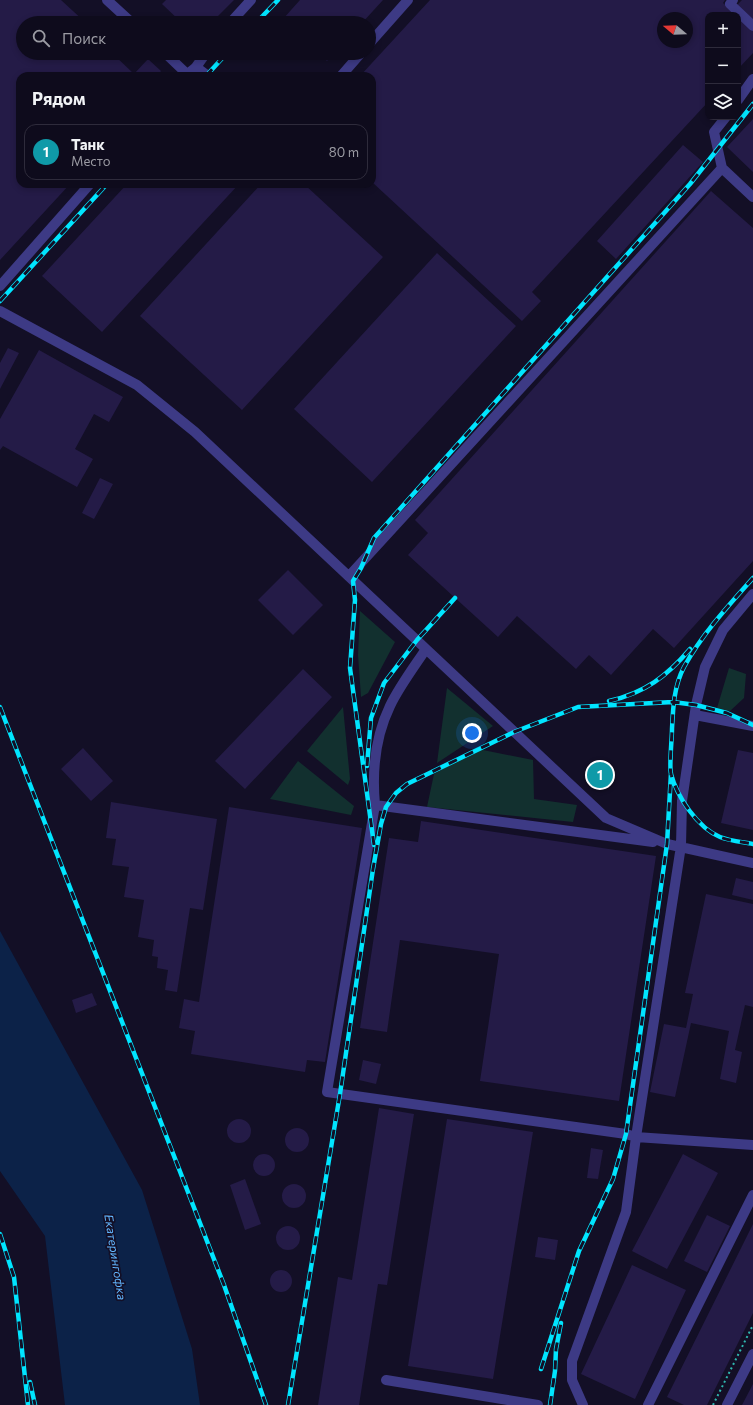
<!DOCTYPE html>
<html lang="ru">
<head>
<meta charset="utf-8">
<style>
  :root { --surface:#0e0b1c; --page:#1c1929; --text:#f1f3f6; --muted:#9b9ba3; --line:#2e2b3b; --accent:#7c3aed }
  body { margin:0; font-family:Commissioner,sans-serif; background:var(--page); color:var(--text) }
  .controls { position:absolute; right:12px; top:12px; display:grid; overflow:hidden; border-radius:8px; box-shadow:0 2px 6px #0003 }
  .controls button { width:36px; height:36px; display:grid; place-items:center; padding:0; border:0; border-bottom:1px solid var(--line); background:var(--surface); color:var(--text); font:20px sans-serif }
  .compass { position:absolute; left:657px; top:12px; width:36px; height:36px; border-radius:50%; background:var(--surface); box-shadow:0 2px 6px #0003; rotate:289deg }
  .you { position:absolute; left:472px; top:733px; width:14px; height:14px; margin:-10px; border:3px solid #fff; border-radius:50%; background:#1a73e8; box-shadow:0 0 0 6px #1a73e833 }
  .badge { display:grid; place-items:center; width:26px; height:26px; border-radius:50%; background:var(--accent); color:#fff; font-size:13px; font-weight:700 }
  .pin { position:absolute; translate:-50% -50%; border:2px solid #fff; box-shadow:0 1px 4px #0006 }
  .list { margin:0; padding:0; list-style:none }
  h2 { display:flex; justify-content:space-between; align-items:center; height:52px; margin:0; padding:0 16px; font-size:17px }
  h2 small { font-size:13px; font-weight:400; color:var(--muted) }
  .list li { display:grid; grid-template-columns:26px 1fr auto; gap:12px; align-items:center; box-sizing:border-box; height:56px; margin:0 8px 8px; padding:0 8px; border:1px solid var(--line); border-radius:12px }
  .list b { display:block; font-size:15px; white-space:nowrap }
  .list p { margin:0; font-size:13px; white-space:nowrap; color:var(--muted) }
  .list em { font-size:13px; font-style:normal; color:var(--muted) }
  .icon { flex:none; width:22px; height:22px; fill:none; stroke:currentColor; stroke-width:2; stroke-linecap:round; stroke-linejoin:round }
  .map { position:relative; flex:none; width:753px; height:1405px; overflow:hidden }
  .search { position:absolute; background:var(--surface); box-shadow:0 2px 6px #0003; left:16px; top:16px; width:360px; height:44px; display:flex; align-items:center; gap:10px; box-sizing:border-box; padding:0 14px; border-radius:22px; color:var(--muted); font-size:15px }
  .panel { position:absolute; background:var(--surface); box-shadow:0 2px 6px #0003; left:16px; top:72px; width:360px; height:116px; border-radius:12px }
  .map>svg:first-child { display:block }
  .green { fill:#12302f }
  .water { fill:#0c2248 }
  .building { fill:#241b47; fill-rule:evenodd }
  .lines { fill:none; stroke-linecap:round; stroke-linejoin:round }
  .path { stroke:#2fb8b0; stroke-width:2; stroke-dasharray:2 3; stroke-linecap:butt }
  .minor { stroke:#3d3a85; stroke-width:10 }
  .rail-casing { stroke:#00e5ff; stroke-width:4.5 }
  .rail { stroke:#130f26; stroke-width:3; stroke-dasharray:9; stroke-linecap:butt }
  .labels { text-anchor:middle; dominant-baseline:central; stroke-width:3.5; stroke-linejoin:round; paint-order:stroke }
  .water-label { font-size:12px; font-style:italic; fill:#62b6ff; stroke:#130f26 }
</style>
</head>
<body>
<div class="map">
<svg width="753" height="1405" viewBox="0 0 753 1405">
  <rect width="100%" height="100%" fill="#130f26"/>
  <path class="green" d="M 360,611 L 395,642 L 368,693 L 361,697 L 358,655 Z
    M 729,668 L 746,674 L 744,698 L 730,711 L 717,708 Z
    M 447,688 L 493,726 L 437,763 Z
    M 343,707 L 350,779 L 348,785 L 307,751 Z
    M 478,749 L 533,760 L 534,799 L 577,805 L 573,822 L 427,807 L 434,774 Z
    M 298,761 L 354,806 L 351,815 L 270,799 Z"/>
  <path class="water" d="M 0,931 L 142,1190 L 192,1349 L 200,1405 L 65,1405 L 45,1236 L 0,1171 Z"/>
  <path class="building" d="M 0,0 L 61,0 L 86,23 L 23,23 L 23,53 L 112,53 L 134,74 L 148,59 L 161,71 L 157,76 L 20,76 L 20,184 L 70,184 L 0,260 Z
    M 166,0 L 234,0 L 211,23 L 182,23 L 162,4 Z
    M 300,0 L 383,0 L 362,23 L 287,23 L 283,19 Z
    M 430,0 L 725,0 L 723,3 L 736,15 L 708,15 L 708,102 L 532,292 L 541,301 L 522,321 L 372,182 L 372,76 L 360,76 ZM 663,18 L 687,18 L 687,42 L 663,42 Z
    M 742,0 L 753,0 L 753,21 L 736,6 Z
    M 102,16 L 109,23 L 95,23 Z
    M 738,16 L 753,30 L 753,53 L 738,69 Z
    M 319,53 L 334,53 L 327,61 Z
    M 753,119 L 753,172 L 727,147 Z
    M 683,145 L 703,162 L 616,259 L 597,241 Z
    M 127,184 L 239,184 L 102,332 L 42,276 Z
    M 261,184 L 304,184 L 383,257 L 242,410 L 140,316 Z
    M 711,191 L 753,228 L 753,561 L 674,648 L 653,629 L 611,675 L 589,655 L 576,669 L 517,616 L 498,637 L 408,555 L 428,533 L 415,520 Z
    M 437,253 L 516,326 L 372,482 L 294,409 Z
    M 8,348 L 19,353 L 0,389 L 0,363 Z
    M 39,350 L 123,397 L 109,422 L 94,414 L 75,449 L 93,459 L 77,487 L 3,446 L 0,450 L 0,419 Z
    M 100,478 L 113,484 L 94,519 L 82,513 Z
    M 288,570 L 323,605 L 293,635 L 258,600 Z
    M 303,669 L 332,697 L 245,789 L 215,761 Z
    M 83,748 L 113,781 L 91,801 L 61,769 Z
    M 738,750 L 753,753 L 753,830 L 721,823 Z
    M 111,802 L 217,819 L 203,910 L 190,908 L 177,992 L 165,990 L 168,970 L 157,968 L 158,957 L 152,956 L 154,940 L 138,937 L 144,900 L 124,897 L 129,867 L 112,865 L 116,839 L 106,838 Z
    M 229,807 L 362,828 L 325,1062 L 307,1060 L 305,1072 L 191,1054 L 195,1031 L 179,1028 L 184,999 L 199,1002 Z
    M 421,821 L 656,856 L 619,1101 L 480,1081 L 499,954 L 400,940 L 387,1032 L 360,1028 L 389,838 L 418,842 Z
    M 736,878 L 753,882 L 753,900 L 732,895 Z
    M 706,894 L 753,904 L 753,1007 L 745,1005 L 735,1050 L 742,1052 L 736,1083 L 720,1079 L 729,1031 L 691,1023 L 675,1097 L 650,1092 L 664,1024 L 686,1028 L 693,994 L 685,993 Z
    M 92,993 L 97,1005 L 76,1013 L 72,1000 Z
    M 363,1060 L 381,1064 L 376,1084 L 359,1080 Z
    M 379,1108 L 414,1114 L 387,1285 L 378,1284 L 359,1405 L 318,1405 L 338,1277 L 352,1280 Z
    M 447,1119 L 533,1132 L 493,1379 L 408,1366 Z
    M227 1131a12 12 0 1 1 24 0a12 12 0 1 1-24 0Z
    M285 1140a12 12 0 1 1 24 0a12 12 0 1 1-24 0Z
    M 591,1148 L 603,1150 L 598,1179 L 587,1178 Z
    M 683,1154 L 718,1173 L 667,1269 L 632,1251 Z
    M253 1165a11 11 0 1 1 22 0a11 11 0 1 1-22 0Z
    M 245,1179 L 261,1224 L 245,1230 L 230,1185 Z
    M282 1196a12 12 0 1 1 24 0a12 12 0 1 1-24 0Z
    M 707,1215 L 730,1226 L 707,1272 L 684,1261 Z
    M 753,1224 L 753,1313 L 707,1405 L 684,1405 L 667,1397 Z
    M276 1238a12 12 0 1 1 24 0a12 12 0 1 1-24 0Z
    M 538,1237 L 558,1240 L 555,1260 L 535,1257 Z
    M 632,1265 L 686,1290 L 635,1399 L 581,1374 Z
    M270 1281a11 11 0 1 1 22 0a11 11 0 1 1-22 0Z
    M 753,1384 L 753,1405 L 742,1405 Z"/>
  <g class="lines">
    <path class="path" d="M 713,1405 L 753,1325"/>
    <path class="minor" d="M 107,0 L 132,23
      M 733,0 L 730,4 L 753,26
      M 230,23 L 251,0
      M 369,44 L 408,0
      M 165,53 L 187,74
      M 196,67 L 206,53
      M 185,76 L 196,67 L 208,76
      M 341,76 L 361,53
      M 738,100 L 753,79
      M 722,168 L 714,132 L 726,117
      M 0,286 L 90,184
      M 0,311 L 137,385 L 195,432 L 606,818 L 667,844 L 753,863
      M 349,576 L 722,168 L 753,197
      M 426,649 C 414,667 399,687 390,706 C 375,737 372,772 375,805 L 327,1092 L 626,1134 L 636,1137 L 753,1145
      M 695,715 L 753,726
      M 375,805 L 653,842
      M 386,1380 L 538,1405
      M 583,1405 L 572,1380 L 572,1361 L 626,1212 L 636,1137 L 681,846 L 682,801 L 696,705 L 705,667 L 723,630 L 753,594
      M 648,1405 L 753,1195
      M 727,1405 L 753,1354"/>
    <defs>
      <path id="rail" d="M 256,23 L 278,0
        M 206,76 L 227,53
        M 0,301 L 107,184
        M 753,578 C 728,606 703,633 684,667 C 674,686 673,707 672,729 C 672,739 669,766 671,774 C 677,797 698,828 720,837 C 730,841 743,842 753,844
        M 609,701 C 645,693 667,676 690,649
        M 0,707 L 224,1285 L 266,1405
        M 367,766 L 371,718 L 384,683 L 417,640 L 455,598
        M 374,845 L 350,668 L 355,600 L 353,581 L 361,568 L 374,538 L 690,184 L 753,104
        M 0,1234 L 14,1277 L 28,1405
        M 541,1369 L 579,1251 L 613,1179 L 626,1134 L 667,844 L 671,773
        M 30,1382 L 35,1405
        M 288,1405 L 340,1094 L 373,869 L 381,824 L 386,807 L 396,793 L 407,784 L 514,732 L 578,707 L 673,702 L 696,705 L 727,713 L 753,725
        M 550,1405 L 555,1371 L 556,1349 L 561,1323"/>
    </defs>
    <use href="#rail" class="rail-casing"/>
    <use href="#rail" class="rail"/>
  </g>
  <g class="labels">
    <g class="water-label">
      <text transform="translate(116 1257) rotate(81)">Екатерингофка</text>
    </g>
  </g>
</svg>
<div class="controls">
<button>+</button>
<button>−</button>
<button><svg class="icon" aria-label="layers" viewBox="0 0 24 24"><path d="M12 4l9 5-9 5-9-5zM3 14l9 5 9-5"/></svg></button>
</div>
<svg class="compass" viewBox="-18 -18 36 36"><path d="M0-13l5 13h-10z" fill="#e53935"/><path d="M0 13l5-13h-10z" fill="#9b9ba3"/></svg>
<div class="you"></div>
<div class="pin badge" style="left:600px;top:775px;background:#0f9aa8">1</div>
<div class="search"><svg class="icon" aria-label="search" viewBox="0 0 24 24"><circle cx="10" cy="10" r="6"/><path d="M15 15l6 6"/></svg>Поиск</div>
<section class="panel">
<h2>Рядом<small></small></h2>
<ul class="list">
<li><span class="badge" style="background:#0f9aa8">1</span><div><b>Танк</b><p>Место</p></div><em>80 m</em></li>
</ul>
</section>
</div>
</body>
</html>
